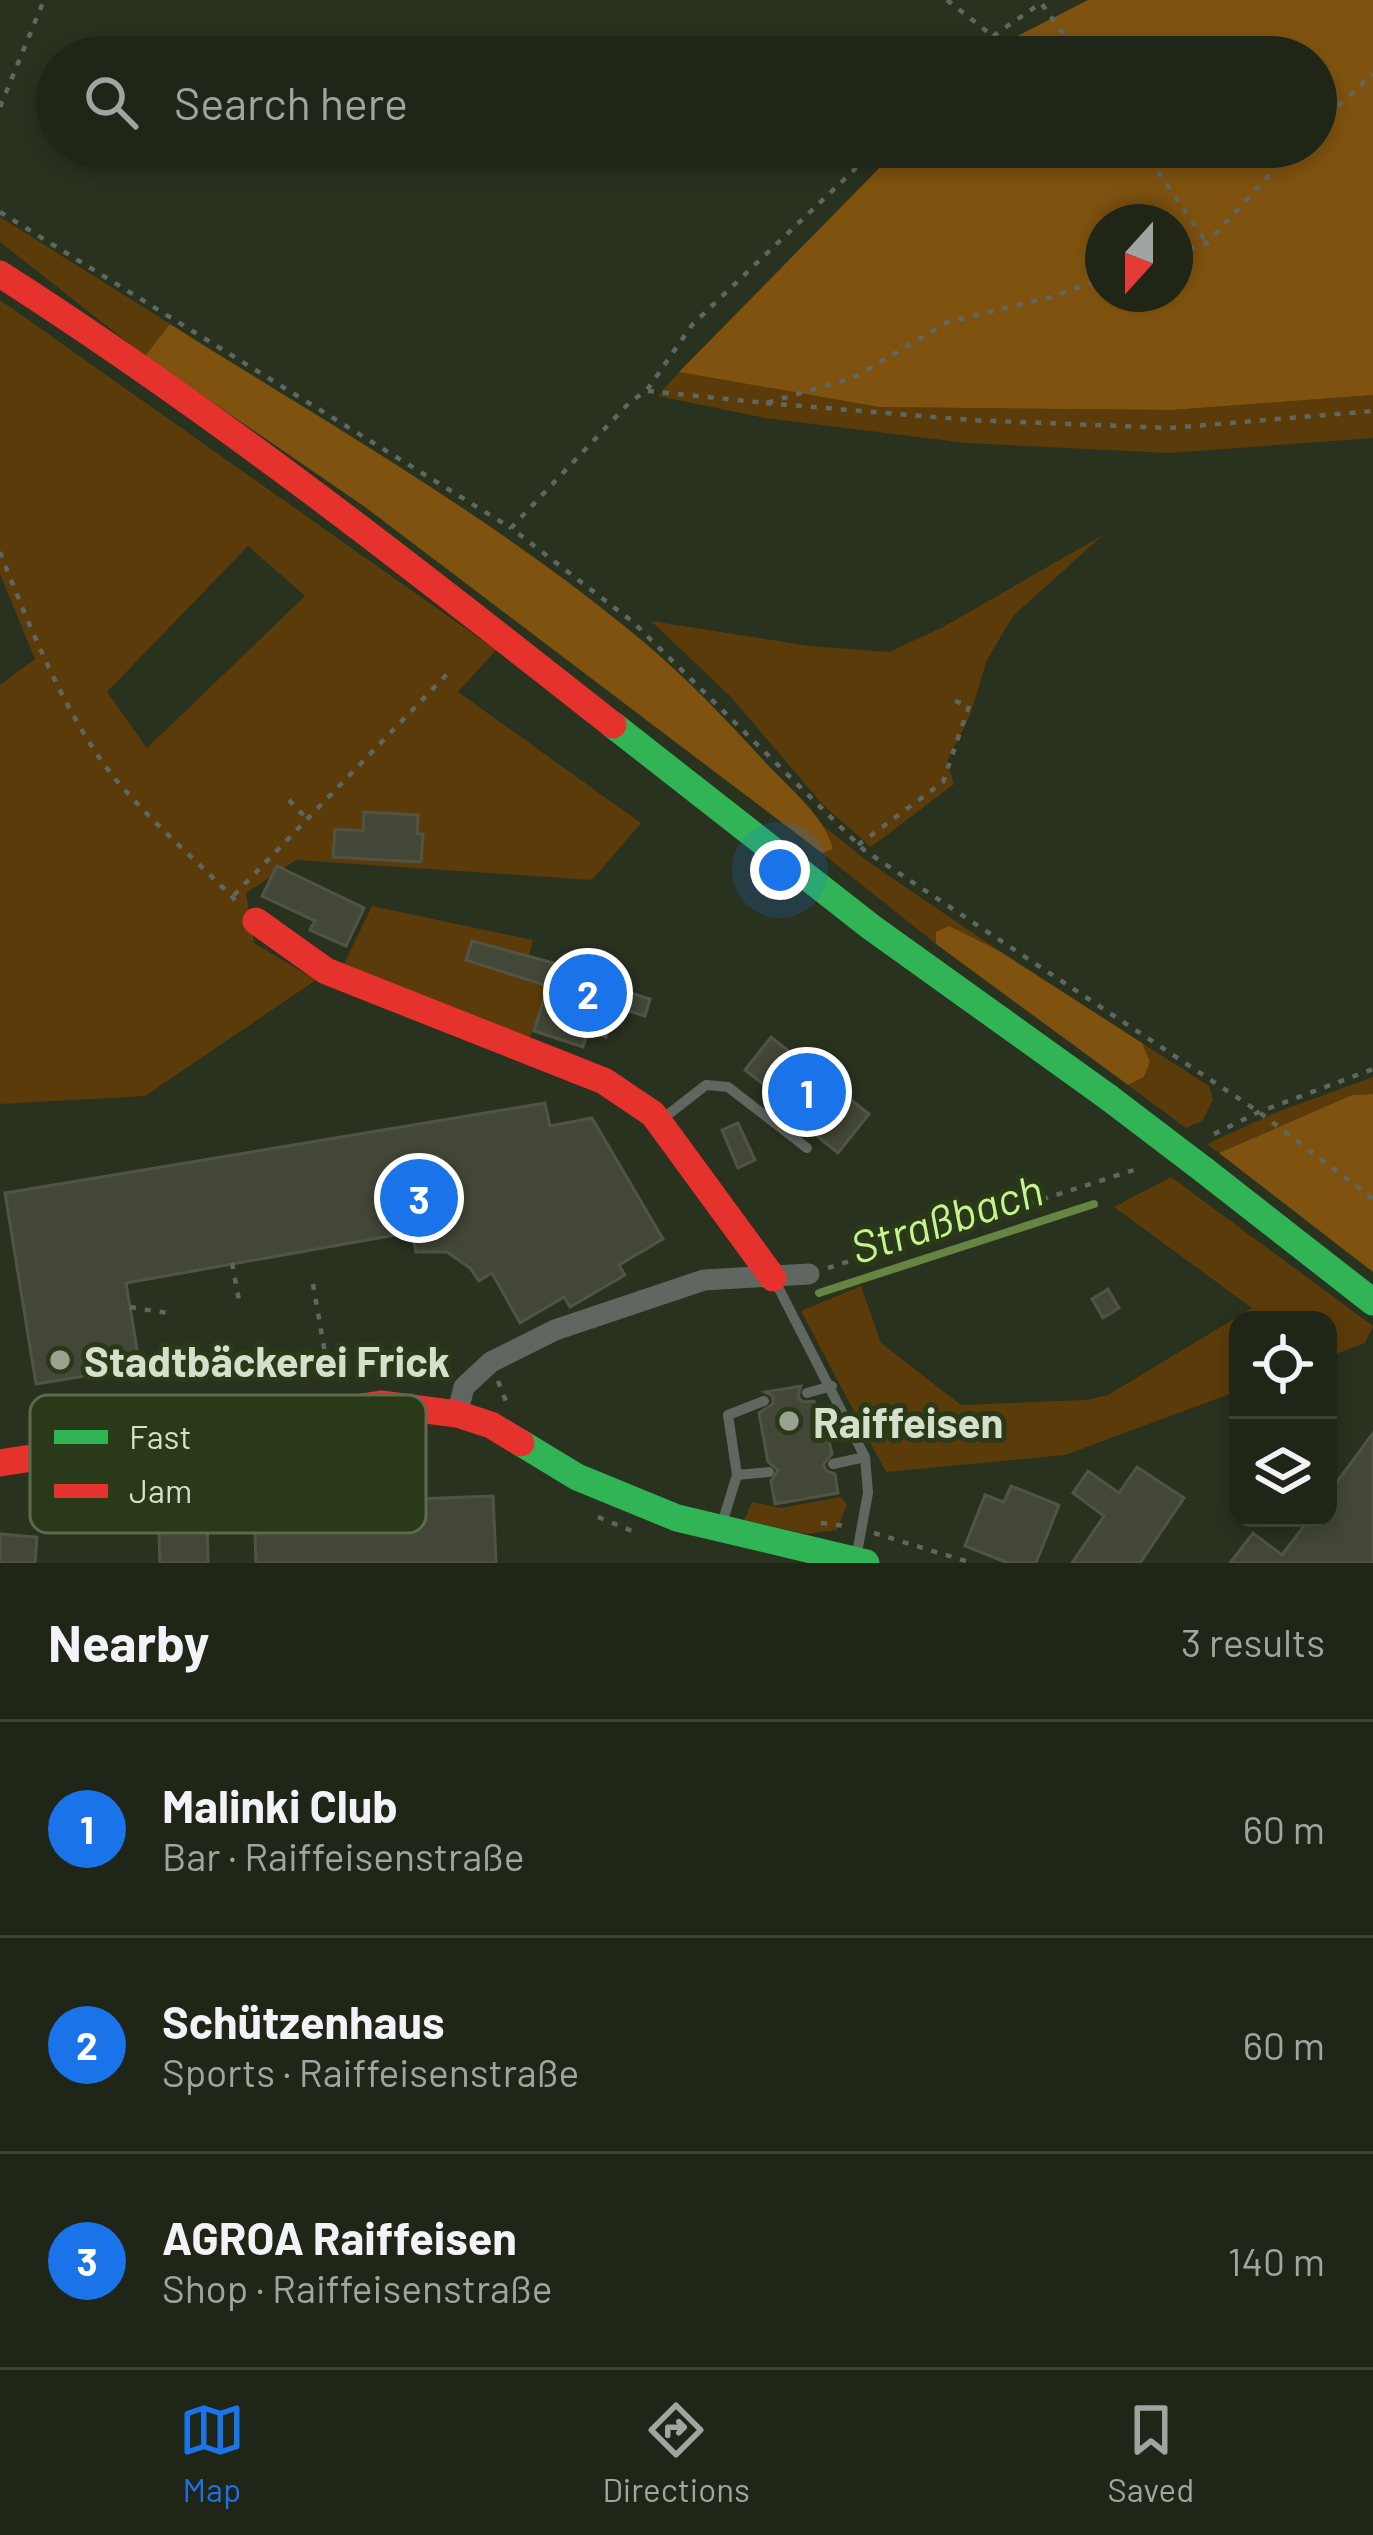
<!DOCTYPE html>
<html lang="en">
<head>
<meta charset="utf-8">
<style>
  :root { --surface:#1f2517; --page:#2c3124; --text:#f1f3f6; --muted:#a1a5a1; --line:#3c4236; --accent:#1a73e8 }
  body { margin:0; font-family:Barlow,sans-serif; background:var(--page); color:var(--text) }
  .controls { position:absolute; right:36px; bottom:36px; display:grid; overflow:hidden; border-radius:24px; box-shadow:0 6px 18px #0003 }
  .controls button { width:108px; height:108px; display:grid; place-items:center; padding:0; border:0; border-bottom:3px solid var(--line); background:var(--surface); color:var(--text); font:60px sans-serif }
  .compass { position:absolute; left:1085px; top:204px; width:108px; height:108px; border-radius:50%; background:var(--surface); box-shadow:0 6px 18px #0003; rotate:201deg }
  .you { position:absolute; left:780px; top:870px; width:42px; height:42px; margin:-30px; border:9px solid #fff; border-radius:50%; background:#1a73e8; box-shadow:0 0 0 18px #1a73e833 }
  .badge { display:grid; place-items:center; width:78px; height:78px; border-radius:50%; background:var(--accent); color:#fff; font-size:39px; font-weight:700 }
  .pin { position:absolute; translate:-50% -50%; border:6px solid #fff; box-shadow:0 3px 12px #0006 }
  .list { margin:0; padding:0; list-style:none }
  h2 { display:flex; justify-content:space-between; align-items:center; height:156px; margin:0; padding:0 48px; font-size:51px }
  h2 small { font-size:39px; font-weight:400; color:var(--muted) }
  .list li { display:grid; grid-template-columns:78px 1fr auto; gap:36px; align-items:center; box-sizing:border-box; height:216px; padding:0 48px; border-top:3px solid var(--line) }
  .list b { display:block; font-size:45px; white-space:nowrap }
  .list p { margin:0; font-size:39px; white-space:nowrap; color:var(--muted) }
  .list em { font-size:39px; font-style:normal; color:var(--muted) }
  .icon { flex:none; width:66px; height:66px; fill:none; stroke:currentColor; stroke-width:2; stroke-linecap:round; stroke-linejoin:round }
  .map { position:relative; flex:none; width:1373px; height:1563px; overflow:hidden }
  .search { position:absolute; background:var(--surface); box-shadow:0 6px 18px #0003; left:36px; right:36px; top:36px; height:132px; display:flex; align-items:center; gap:30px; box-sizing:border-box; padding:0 42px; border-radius:66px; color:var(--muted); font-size:45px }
  .sheet { height:804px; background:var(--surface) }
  nav { display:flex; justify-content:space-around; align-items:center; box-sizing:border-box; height:168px; border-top:3px solid var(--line); background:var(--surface); font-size:33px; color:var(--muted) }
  nav a { display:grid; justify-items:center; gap:6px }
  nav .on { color:var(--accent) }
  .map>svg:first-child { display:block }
  .green { fill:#5b3b09; fill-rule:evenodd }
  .forest { fill:#7f530f; fill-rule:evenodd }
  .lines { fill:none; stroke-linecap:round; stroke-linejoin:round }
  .stream { stroke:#678542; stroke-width:8 }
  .building { fill:#434737; stroke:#515445; stroke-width:3 }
  .path { stroke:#606760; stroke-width:4.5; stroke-dasharray:6 9; stroke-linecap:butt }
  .lane { stroke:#5f6760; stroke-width:10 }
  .street { stroke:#5f6760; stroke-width:21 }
  .fast { stroke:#30b455; stroke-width:27 }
  .jam { stroke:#e5322d; stroke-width:27 }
  .fast-bridge { stroke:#30b455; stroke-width:27 }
  .poi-dot { fill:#99a28f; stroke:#2a3917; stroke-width:4.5 }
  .labels { text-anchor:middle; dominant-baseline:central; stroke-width:10; stroke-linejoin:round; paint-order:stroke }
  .poi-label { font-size:42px; font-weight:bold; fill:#d5dfcb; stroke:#2a3917; text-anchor:start }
  .water-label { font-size:45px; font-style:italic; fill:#c6f490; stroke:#2a3917 }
  .key { fill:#2a3917; stroke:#5d6b4d; stroke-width:3 }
  .key-label { font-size:33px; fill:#d5dfcb }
</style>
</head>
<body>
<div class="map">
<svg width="1373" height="1563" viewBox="0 0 1373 1563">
  <rect width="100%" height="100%" fill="#29311f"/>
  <path class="green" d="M 0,217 L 170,324 L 145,356 L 0,242 Z
    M 0,300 L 496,650 L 458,692 L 641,823 L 592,880 L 296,860 L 246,893 L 254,943 L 316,980 L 145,1096 L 0,1104 L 0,685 L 35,659 L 0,574 ZM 248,546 L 305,596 L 147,748 L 107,692 Z
    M 679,372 L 879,407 L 1172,410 L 1373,395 L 1373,438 L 1170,453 L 966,443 L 765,418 L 658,396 Z
    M 1103,535 L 1013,616 L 987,660 L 970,715 L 947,761 L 954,784 L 871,847 L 824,806 L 731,697 L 651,621 L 810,646 L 889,652 L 943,627 Z
    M 819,822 L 867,861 L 1001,952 L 949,927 L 936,933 L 936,944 L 822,853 L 832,848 Z
    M 372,906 L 533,940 L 529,956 L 472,941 L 466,960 L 548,986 L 530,1038 L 343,966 Z
    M 1142,1043 L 1209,1086 L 1213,1100 L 1202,1121 L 1186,1128 L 1128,1085 L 1144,1077 L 1150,1062 Z
    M 1373,1077 L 1373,1094 L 1352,1095 L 1219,1153 L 1207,1144 L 1277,1112 Z
    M 1171,1177 L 1373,1326 L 1365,1343 L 1328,1357 L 1328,1320 L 1238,1320 L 1238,1391 L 1065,1455 L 886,1472 L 801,1311 L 861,1286 L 881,1343 L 961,1405 L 1086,1400 L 1108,1395 L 1252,1308 L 1114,1207 Z
    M 841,1497 L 847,1504 L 837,1530 L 806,1534 L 744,1520 L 752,1502 L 781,1508 Z"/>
  <path class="forest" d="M 1088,0 L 1373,0 L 1373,395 L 1172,410 L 879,407 L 679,372 L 900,147 L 1316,147 L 1316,57 L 988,57 L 1000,45 ZM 1175,222 L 1175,294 L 1103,294 L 1103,222 Z
    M 170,324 C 325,422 486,513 628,629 C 678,669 723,716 766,763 C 789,788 824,815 833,849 L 822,853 L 365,507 L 145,356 Z
    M 949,926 L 1001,952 L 1142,1043 L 1150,1062 L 1144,1077 L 1128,1085 L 936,944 L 936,932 Z
    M 1373,1094 L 1373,1272 L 1219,1153 L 1352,1095 Z"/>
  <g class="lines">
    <path class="stream" d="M 819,1293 L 1094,1204"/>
  </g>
  <path class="building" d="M 364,812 L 418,815 L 417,834 L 423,834 L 421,862 L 333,857 L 335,829 L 363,831 Z
    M 277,866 L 364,908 L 346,946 L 310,930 L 315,921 L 262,896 Z
    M 472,941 L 576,969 L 573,975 L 650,999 L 645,1016 L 616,1007 L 606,1037 L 588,1031 L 583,1047 L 534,1031 L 548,986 L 466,960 Z
    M 771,1037 L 869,1114 L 838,1153 L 812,1132 L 817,1126 L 745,1070 Z
    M 545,1103 L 550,1126 L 592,1118 L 663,1239 L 619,1265 L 625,1275 L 570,1307 L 564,1297 L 520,1323 L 492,1273 L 479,1281 L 470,1268 L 447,1252 L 416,1252 L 412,1232 L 126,1283 L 140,1367 L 36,1384 L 5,1193 Z
    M 738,1123 L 755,1160 L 738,1168 L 722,1130 Z
    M 1108,1289 L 1119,1308 L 1103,1318 L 1092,1299 Z
    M 801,1386 L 798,1397 L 803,1402 L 814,1401 L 819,1431 L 827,1430 L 832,1454 L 823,1465 L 827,1471 L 835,1474 L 838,1493 L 775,1504 L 771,1481 L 778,1470 L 768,1462 L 759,1413 L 773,1404 L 773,1396 L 765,1392 Z
    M 1373,1433 L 1373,1563 L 1230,1563 L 1253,1533 L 1282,1555 L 1310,1518 L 1328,1518 L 1328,1494 Z
    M 1137,1467 L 1184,1498 L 1140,1563 L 1072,1563 L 1104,1516 L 1073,1493 L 1088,1471 L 1119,1493 Z
    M 1011,1486 L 1059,1505 L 1036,1563 L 1008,1563 L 965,1546 L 985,1495 L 1004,1502 Z
    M 493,1496 L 496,1563 L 256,1563 L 254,1505 Z
    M 207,1507 L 208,1563 L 160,1563 L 158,1508 Z
    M 0,1534 L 37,1537 L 35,1563 L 0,1563 Z"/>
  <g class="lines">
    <path class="path" d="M 947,0 L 993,36 L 971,57
      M 993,36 L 1041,3 L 1080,57
      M 0,107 L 44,0
      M 1316,126 L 1373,74
      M 878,147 L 692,325 L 647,390 L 629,403 L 511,528 L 633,622 L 864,850 L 1259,1112 L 1373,1199
      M 1141,147 L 1207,243
      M 0,212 L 511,528
      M 1175,254 L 1207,243 L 1295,147
      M 648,391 L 766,403 L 853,378 L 948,322 L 1051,297 L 1103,279
      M 766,403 L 971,420 L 1170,428 L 1373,411
      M 0,552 C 29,626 67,720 117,781 C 155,826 200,863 240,905
      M 289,800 L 307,819
      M 858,845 L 943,782 L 969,706 L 953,700
      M 234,895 L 451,670
      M 1214,1134 L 1259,1112 L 1373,1069
      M 232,1263 L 239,1300
      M 828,1268 L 1137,1169
      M 313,1284 L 326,1359
      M 130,1307 L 173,1314
      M 498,1381 L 507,1404
      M 358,1454 L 360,1501
      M 598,1517 L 632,1531
      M 821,1523 L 845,1526
      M 874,1533 L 972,1563"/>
    <path class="lane" d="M 661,1120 L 706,1085 L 728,1087 L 807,1148
      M 775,1281 L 865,1457 L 868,1493 L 856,1558
      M 807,1393 L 832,1386
      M 833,1464 L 865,1457
      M 737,1475 L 728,1415 L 764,1401
      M 721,1527 L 737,1475 L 769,1472"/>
    <path class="street" d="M 457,1414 L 464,1387 L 491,1362 L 555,1330 L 704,1280 L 809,1274"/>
    <path class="fast" d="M 613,725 L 871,927 L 1108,1097
      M 1204,1170 L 1373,1302
      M 521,1443 L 577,1477 L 677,1518 L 866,1563"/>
    <path class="jam" d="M 0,274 C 214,411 414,568 613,725
      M 256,921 L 326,971 L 604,1081 L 653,1114 L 773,1278
      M 0,1463 L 381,1404 L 457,1414 L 491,1425 L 521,1443"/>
    <path class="fast-bridge" d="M 1108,1097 L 1204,1170"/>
  </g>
  <g class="poi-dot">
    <circle cx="60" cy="1360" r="12"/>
    <circle cx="789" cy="1421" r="12"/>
  </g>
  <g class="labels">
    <g class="poi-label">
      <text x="84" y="1360">Stadtbäckerei Frick</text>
      <text x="813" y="1421">Raiffeisen</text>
    </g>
    <g class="water-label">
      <text transform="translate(946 1217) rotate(-18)">Straßbach</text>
    </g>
  </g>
  <rect x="30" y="1395" width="396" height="138" rx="18" class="key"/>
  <rect x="54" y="1430" width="54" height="14" fill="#30b455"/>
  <rect x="54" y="1484" width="54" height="14" fill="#e5322d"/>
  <g class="key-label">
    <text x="129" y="1449">Fast</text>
    <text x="129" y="1503">Jam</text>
  </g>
</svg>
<div class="controls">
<button><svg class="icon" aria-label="locate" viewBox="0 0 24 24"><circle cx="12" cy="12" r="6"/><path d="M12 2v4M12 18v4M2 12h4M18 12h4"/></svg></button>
<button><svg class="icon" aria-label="layers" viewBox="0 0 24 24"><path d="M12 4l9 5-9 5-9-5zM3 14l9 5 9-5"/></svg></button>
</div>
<svg class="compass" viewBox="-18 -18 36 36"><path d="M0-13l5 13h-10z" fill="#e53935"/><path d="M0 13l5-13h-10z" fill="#a1a5a1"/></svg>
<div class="you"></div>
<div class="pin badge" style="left:807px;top:1092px">1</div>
<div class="pin badge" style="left:588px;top:993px">2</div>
<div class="pin badge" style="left:419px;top:1198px">3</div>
<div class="search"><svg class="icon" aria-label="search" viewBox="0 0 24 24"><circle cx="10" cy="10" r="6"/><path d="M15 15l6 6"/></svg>Search here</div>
</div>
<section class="sheet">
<h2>Nearby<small>3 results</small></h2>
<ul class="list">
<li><span class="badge">1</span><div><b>Malinki Club</b><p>Bar · Raiffeisenstraße</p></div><em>60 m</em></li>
<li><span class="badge">2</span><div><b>Schützenhaus</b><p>Sports · Raiffeisenstraße</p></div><em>60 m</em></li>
<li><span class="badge">3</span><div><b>AGROA Raiffeisen</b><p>Shop · Raiffeisenstraße</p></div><em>140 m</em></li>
</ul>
</section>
<nav>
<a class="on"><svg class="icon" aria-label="map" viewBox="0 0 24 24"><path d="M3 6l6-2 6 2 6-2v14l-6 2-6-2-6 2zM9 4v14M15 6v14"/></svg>Map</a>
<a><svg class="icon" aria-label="directions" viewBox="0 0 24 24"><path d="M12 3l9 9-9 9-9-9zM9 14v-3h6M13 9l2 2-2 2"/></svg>Directions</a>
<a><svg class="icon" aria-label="saved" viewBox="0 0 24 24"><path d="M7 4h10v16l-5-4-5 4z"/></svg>Saved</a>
</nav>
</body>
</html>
